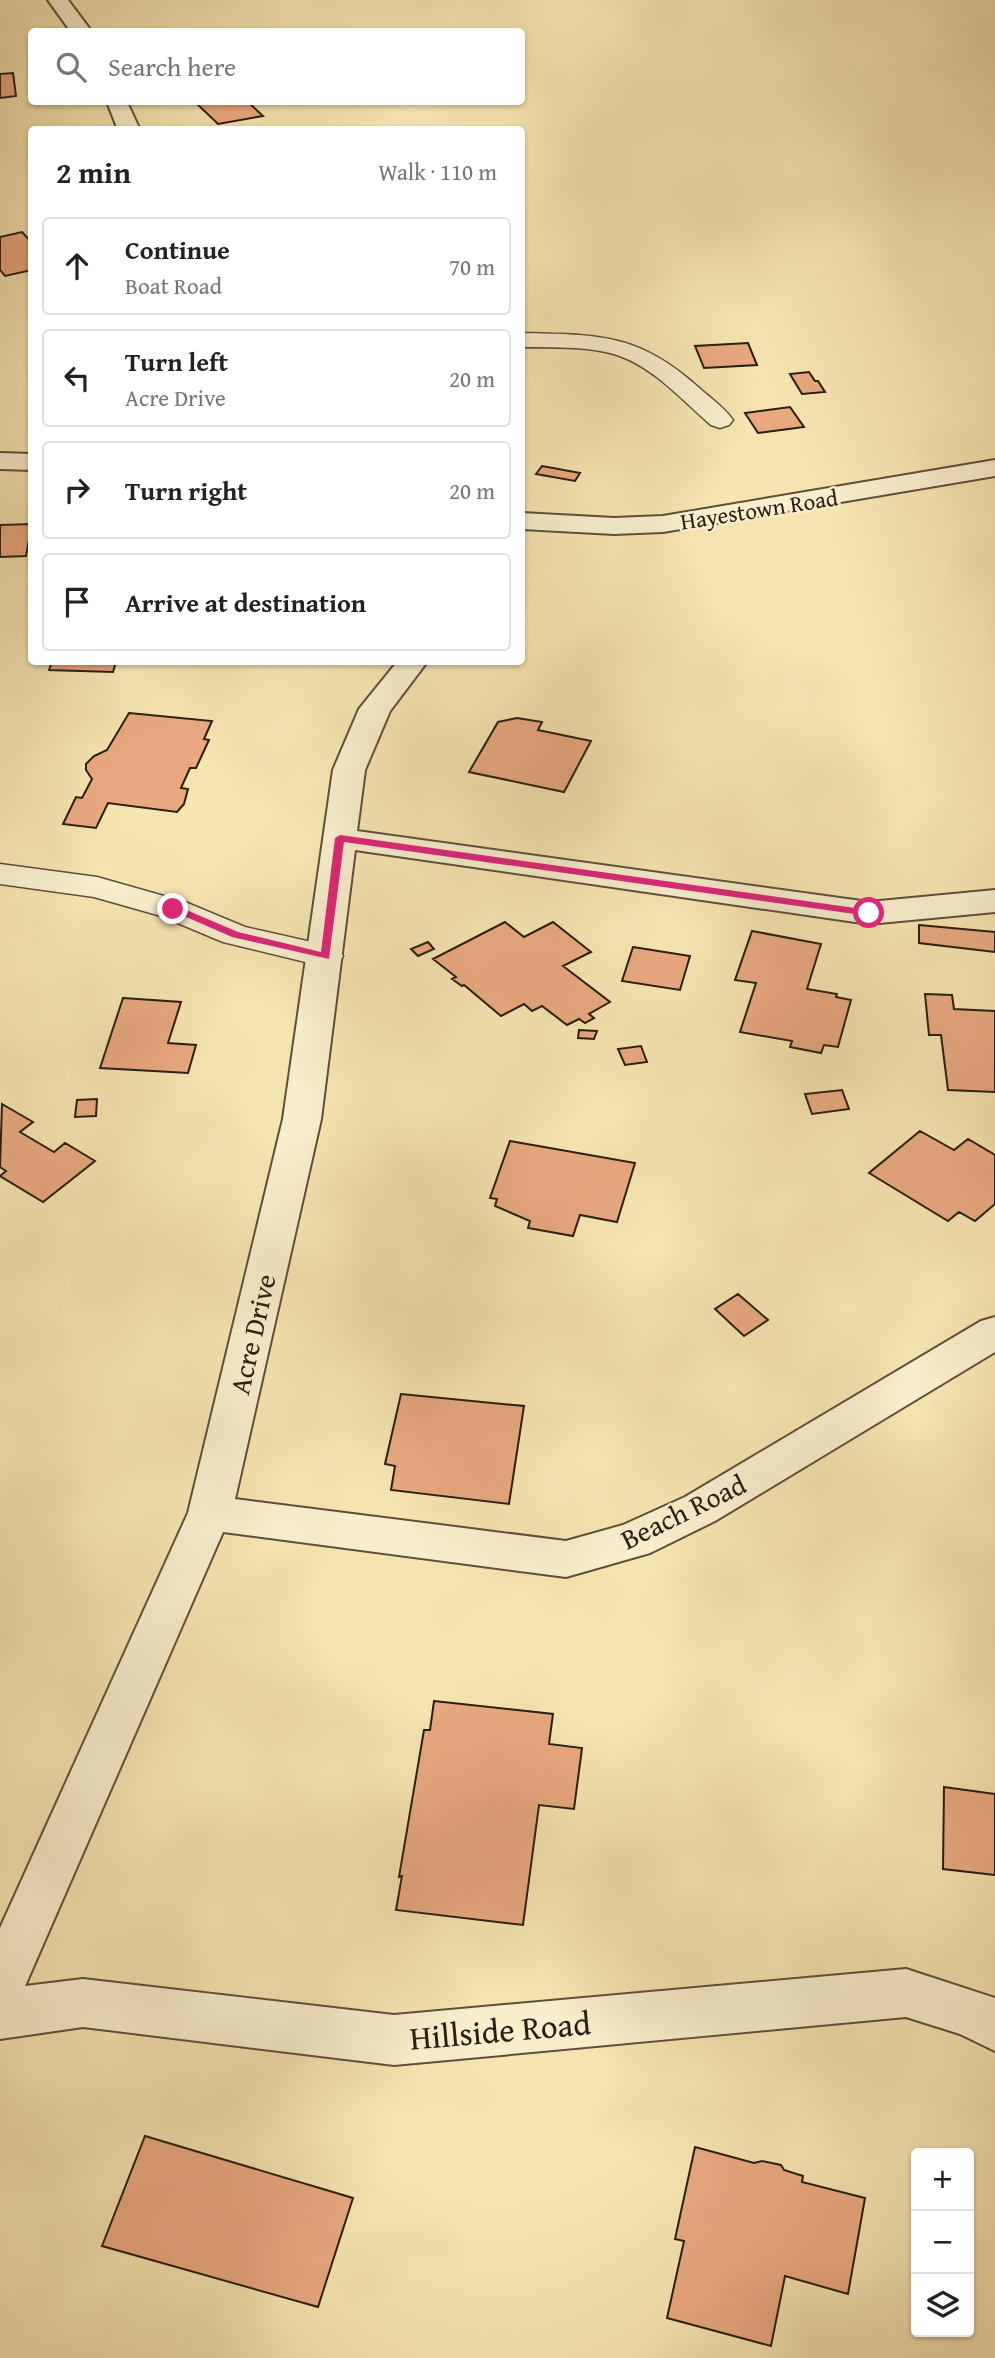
<!DOCTYPE html>
<html lang="en">
<head>
<meta charset="utf-8">
<style>
  :root { --surface:#fff; --page:#f2f2f2; --text:#222; --muted:#767676; --line:#e0e0e0 }
  body { margin:0; font-family:"Gentium Book Plus",serif; background:var(--page); color:var(--text) }
  .controls { position:absolute; right:21px; bottom:21px; display:grid; overflow:hidden; border-radius:7px; box-shadow:0 2px 5px #0004 }
  .controls button { width:63px; height:63px; display:grid; place-items:center; padding:0; border:0; border-bottom:2px solid var(--line); background:var(--surface); color:var(--text); font:35px sans-serif }
  .stop { position:absolute; width:21px; height:21px; margin:-16px; border:5px solid #db2777; border-radius:50%; background:#fff }
  .stop.end { background:#db2777; border-color:#fff; box-shadow:0 2px 7px #0008 }
  .list { margin:0; padding:0; list-style:none }
  h2 { display:flex; justify-content:space-between; align-items:center; height:91px; margin:0; padding:0 28px; font-size:30px }
  h2 small { font-size:23px; font-weight:400; color:var(--muted) }
  .list li { display:grid; grid-template-columns:46px 1fr auto; gap:21px; align-items:center; box-sizing:border-box; height:98px; margin:0 14px 14px; padding:0 14px; border:2px solid var(--line); border-radius:7px }
  .list b { display:block; font-size:26px; white-space:nowrap }
  .list p { margin:0; font-size:23px; white-space:nowrap; color:var(--muted) }
  .list em { font-size:23px; font-style:normal; color:var(--muted) }
  .icon { flex:none; width:38px; height:38px; fill:none; stroke:currentColor; stroke-width:2; stroke-linecap:round; stroke-linejoin:round }
  .map { position:relative; flex:none; width:995px; height:2358px; overflow:hidden }
  .search { position:absolute; background:var(--surface); box-shadow:0 2px 5px #0004; left:28px; top:28px; width:497px; height:77px; display:flex; align-items:center; gap:18px; box-sizing:border-box; padding:0 24px; border-radius:7px; color:var(--muted); font-size:26px }
  .panel { position:absolute; background:var(--surface); box-shadow:0 2px 5px #0004; left:28px; top:126px; width:497px; height:539px; border-radius:7px }
  .map>svg:first-child { display:block }
  .building { fill:#e9a87f; stroke:#291e12; stroke-width:2 }
  .lines { fill:none; stroke-linecap:round; stroke-linejoin:round }
  .service-casing { stroke:#5c503a; stroke-width:3 }
  .minor-casing { stroke:#5c503a; stroke-width:4 }
  .tertiary-casing { stroke:#5c503a; stroke-width:4 }
  .service { fill:#f8edcc; fill-rule:evenodd }
  .minor { fill:#f8edcc; fill-rule:evenodd }
  .tertiary { fill:#f8edcc; fill-rule:evenodd }
  .route { fill:#db2777 }
  .labels { text-anchor:middle; dominant-baseline:central; stroke-width:5; stroke-linejoin:round; paint-order:stroke }
  .far-street-label { font-size:23px; fill:#291e12; stroke:#f8edcc }
  .street-label { font-size:28px; fill:#291e12; stroke:#f8edcc }
  .near-street-label { font-size:33px; fill:#291e12; stroke:#f8edcc }
</style>
</head>
<body>
<div class="map">
<svg width="995" height="2358" viewBox="0 0 995 2358">
  <rect width="100%" height="100%" fill="#f4e4b0"/>
  <filter id="stains"><feTurbulence type="fractalNoise" baseFrequency=".00286" numOctaves="4"/><feColorMatrix values="0 0 0 0 .2 0 0 0 0 .09 0 0 0 0 .02 0 0 0 .5 -.17"/></filter>
  <radialGradient id="worn" r=".72"><stop offset=".6" stop-color="#630" stop-opacity="0"/><stop offset="1" stop-color="#630" stop-opacity=".3"/></radialGradient>
  <path class="building" d="M 13,73 L 16,96 L 0,98 L 0,74 Z
    M 195,102 L 248,102 L 263,116 L 218,124 Z
    M 22,232 L 32,243 L 32,270 L 5,276 L 0,270 L 0,237 Z
    M 748,343 L 757,365 L 704,368 L 695,346 Z
    M 809,372 L 815,381 L 818,381 L 825,392 L 802,394 L 790,374 Z
    M 790,407 L 804,427 L 758,433 L 745,413 Z
    M 542,466 L 580,473 L 575,481 L 536,474 Z
    M 32,524 L 26,556 L 0,557 L 0,525 Z
    M 52,662 L 116,662 L 113,672 L 49,670 Z
    M 129,713 L 212,721 L 204,739 L 209,740 L 196,768 L 190,768 L 181,788 L 188,789 L 184,804 L 177,812 L 108,803 L 96,828 L 63,824 L 76,797 L 82,798 L 92,779 L 86,770 L 86,764 L 94,756 L 107,750 Z
    M 517,718 L 542,722 L 538,730 L 591,741 L 564,792 L 469,772 L 498,722 Z
    M 505,922 L 524,937 L 553,922 L 591,952 L 563,966 L 610,1002 L 589,1014 L 594,1018 L 585,1023 L 579,1019 L 567,1025 L 542,1006 L 532,1011 L 524,1004 L 501,1016 L 464,985 L 462,986 L 452,979 L 456,977 L 433,959 Z
    M 919,925 L 995,932 L 995,952 L 919,943 Z
    M 752,931 L 821,944 L 807,989 L 837,994 L 836,997 L 851,1000 L 838,1047 L 824,1045 L 821,1053 L 790,1047 L 792,1041 L 740,1032 L 756,983 L 735,980 Z
    M 428,942 L 434,949 L 418,956 L 411,949 Z
    M 633,947 L 690,956 L 680,990 L 622,981 Z
    M 925,994 L 952,995 L 954,1009 L 995,1011 L 995,1092 L 948,1090 L 941,1035 L 929,1035 Z
    M 123,998 L 181,1002 L 168,1043 L 196,1045 L 188,1073 L 100,1068 Z
    M 579,1030 L 597,1031 L 594,1039 L 578,1038 Z
    M 641,1046 L 647,1062 L 625,1065 L 618,1049 Z
    M 842,1090 L 849,1109 L 812,1114 L 805,1094 Z
    M 97,1099 L 96,1116 L 75,1117 L 77,1100 Z
    M 2,1104 L 33,1122 L 20,1132 L 54,1152 L 65,1143 L 95,1161 L 43,1202 L 0,1176 L 6,1171 L 0,1167 Z
    M 920,1131 L 954,1150 L 968,1139 L 995,1155 L 995,1204 L 975,1221 L 959,1212 L 948,1221 L 869,1173 Z
    M 510,1141 L 635,1163 L 617,1222 L 580,1215 L 573,1236 L 528,1228 L 530,1221 L 495,1206 L 497,1199 L 490,1198 Z
    M 738,1294 L 768,1320 L 744,1336 L 715,1309 Z
    M 401,1394 L 524,1406 L 509,1504 L 391,1490 L 395,1466 L 385,1464 Z
    M 434,1701 L 553,1714 L 549,1744 L 582,1748 L 574,1809 L 539,1805 L 523,1925 L 396,1910 L 402,1876 L 399,1877 L 424,1730 L 430,1730 Z
    M 944,1787 L 995,1794 L 995,1875 L 943,1869 Z
    M 145,2136 L 353,2198 L 318,2307 L 102,2246 Z
    M 695,2147 L 754,2163 L 762,2161 L 781,2165 L 784,2170 L 803,2176 L 802,2182 L 865,2198 L 848,2294 L 785,2276 L 771,2346 L 667,2318 L 684,2241 L 675,2239 Z"/>
  <g class="lines">
    <defs>
      <path id="service" d="M 522,333 C 599,335 637,333 697,386 C 709,397 724,407 733,420 L 729,425 L 720,428 L 711,425 C 684,402 658,372 625,358 C 594,345 555,348 522,347 Z
        M 0,864 L 97,877 L 185,902 L 245,927 L 338,948 L 343,956 L 338,964 L 326,967 L 223,942 L 161,916 L 94,897 L 0,884 Z"/>
      <path id="minor" d="M 0,453 L 32,454 L 32,470 L 0,469 Z
        M 397,662 L 427,662 L 390,711 L 365,770 L 357,831 L 869,902 L 995,890 L 995,912 L 869,924 L 355,850 L 321,1119 L 235,1499 L 566,1541 L 623,1525 L 685,1497 L 981,1321 L 995,1317 L 995,1352 L 715,1521 L 650,1553 L 566,1577 L 223,1532 L 25,1986 L 83,1979 L 394,2015 L 906,1969 L 995,1998 L 995,2051 L 960,2034 L 906,2017 L 394,2065 L 83,2027 L 0,2039 L 0,1928 L 188,1513 L 283,1119 L 333,770 L 359,709 Z"/>
      <path id="tertiary" d="M 48,0 L 68,0 L 92,32 L 71,32 Z
        M 107,102 L 127,102 L 140,130 L 118,130 Z
        M 995,460 L 995,476 L 663,532 L 614,534 L 522,529 L 522,513 L 614,518 L 663,516 Z"/>
    </defs>
    <use href="#service" class="service-casing"/>
    <use href="#minor" class="minor-casing"/>
    <use href="#tertiary" class="tertiary-casing"/>
    <use href="#service" class="service"/>
    <use href="#minor" class="minor"/>
    <use href="#tertiary" class="tertiary"/>
  </g>
  <path class="route" d="M 340,835 L 869,910 L 874,913 L 869,916 L 344,842 L 329,959 L 232,937 L 168,909 L 177,906 L 238,932 L 321,952 L 335,838 Z"/>
  <g class="labels">
    <g class="far-street-label">
      <text transform="translate(759 509) rotate(-9)">Hayestown Road</text>
    </g>
    <g class="street-label">
      <text transform="translate(252 1334) rotate(-77)">Acre Drive</text>
      <text transform="translate(683 1511) rotate(-26)">Beach Road</text>
    </g>
    <g class="near-street-label">
      <text transform="translate(500 2030) rotate(-5)">Hillside Road</text>
    </g>
  </g>
  <rect width="100%" height="100%" filter="url(#stains)"/>
  <rect width="100%" height="100%" fill="url(#worn)"/>
</svg>
<div class="controls">
<button>+</button>
<button>−</button>
<button><svg class="icon" aria-label="layers" viewBox="0 0 24 24"><path d="M12 4l9 5-9 5-9-5zM3 14l9 5 9-5"/></svg></button>
</div>
<div class="stop" style="left:869px;top:913px"></div>
<div class="stop end" style="left:173px;top:909px"></div>
<div class="search"><svg class="icon" aria-label="search" viewBox="0 0 24 24"><circle cx="10" cy="10" r="6"/><path d="M15 15l6 6"/></svg>Search here</div>
<section class="panel">
<h2>2 min<small>Walk · 110 m</small></h2>
<ul class="list">
<li><svg class="icon" aria-label="ahead" viewBox="0 0 24 24"><path d="M12 20V5M6 11l6-6 6 6"/></svg><div><b>Continue</b><p>Boat Road</p></div><em>70 m</em></li>
<li><svg class="icon" aria-label="left" viewBox="0 0 24 24"><path d="M17 20v-9H6M10 6l-5 5 5 5"/></svg><div><b>Turn left</b><p>Acre Drive</p></div><em>20 m</em></li>
<li><svg class="icon" aria-label="right" viewBox="0 0 24 24"><path d="M7 20v-9h11M14 6l5 5-5 5"/></svg><div><b>Turn right</b></div><em>20 m</em></li>
<li><svg class="icon" aria-label="arrive" viewBox="0 0 24 24"><path d="M6 21V4h12l-3 4 3 4H6"/></svg><div><b>Arrive at destination</b></div></li>
</ul>
</section>
</div>
</body>
</html>
